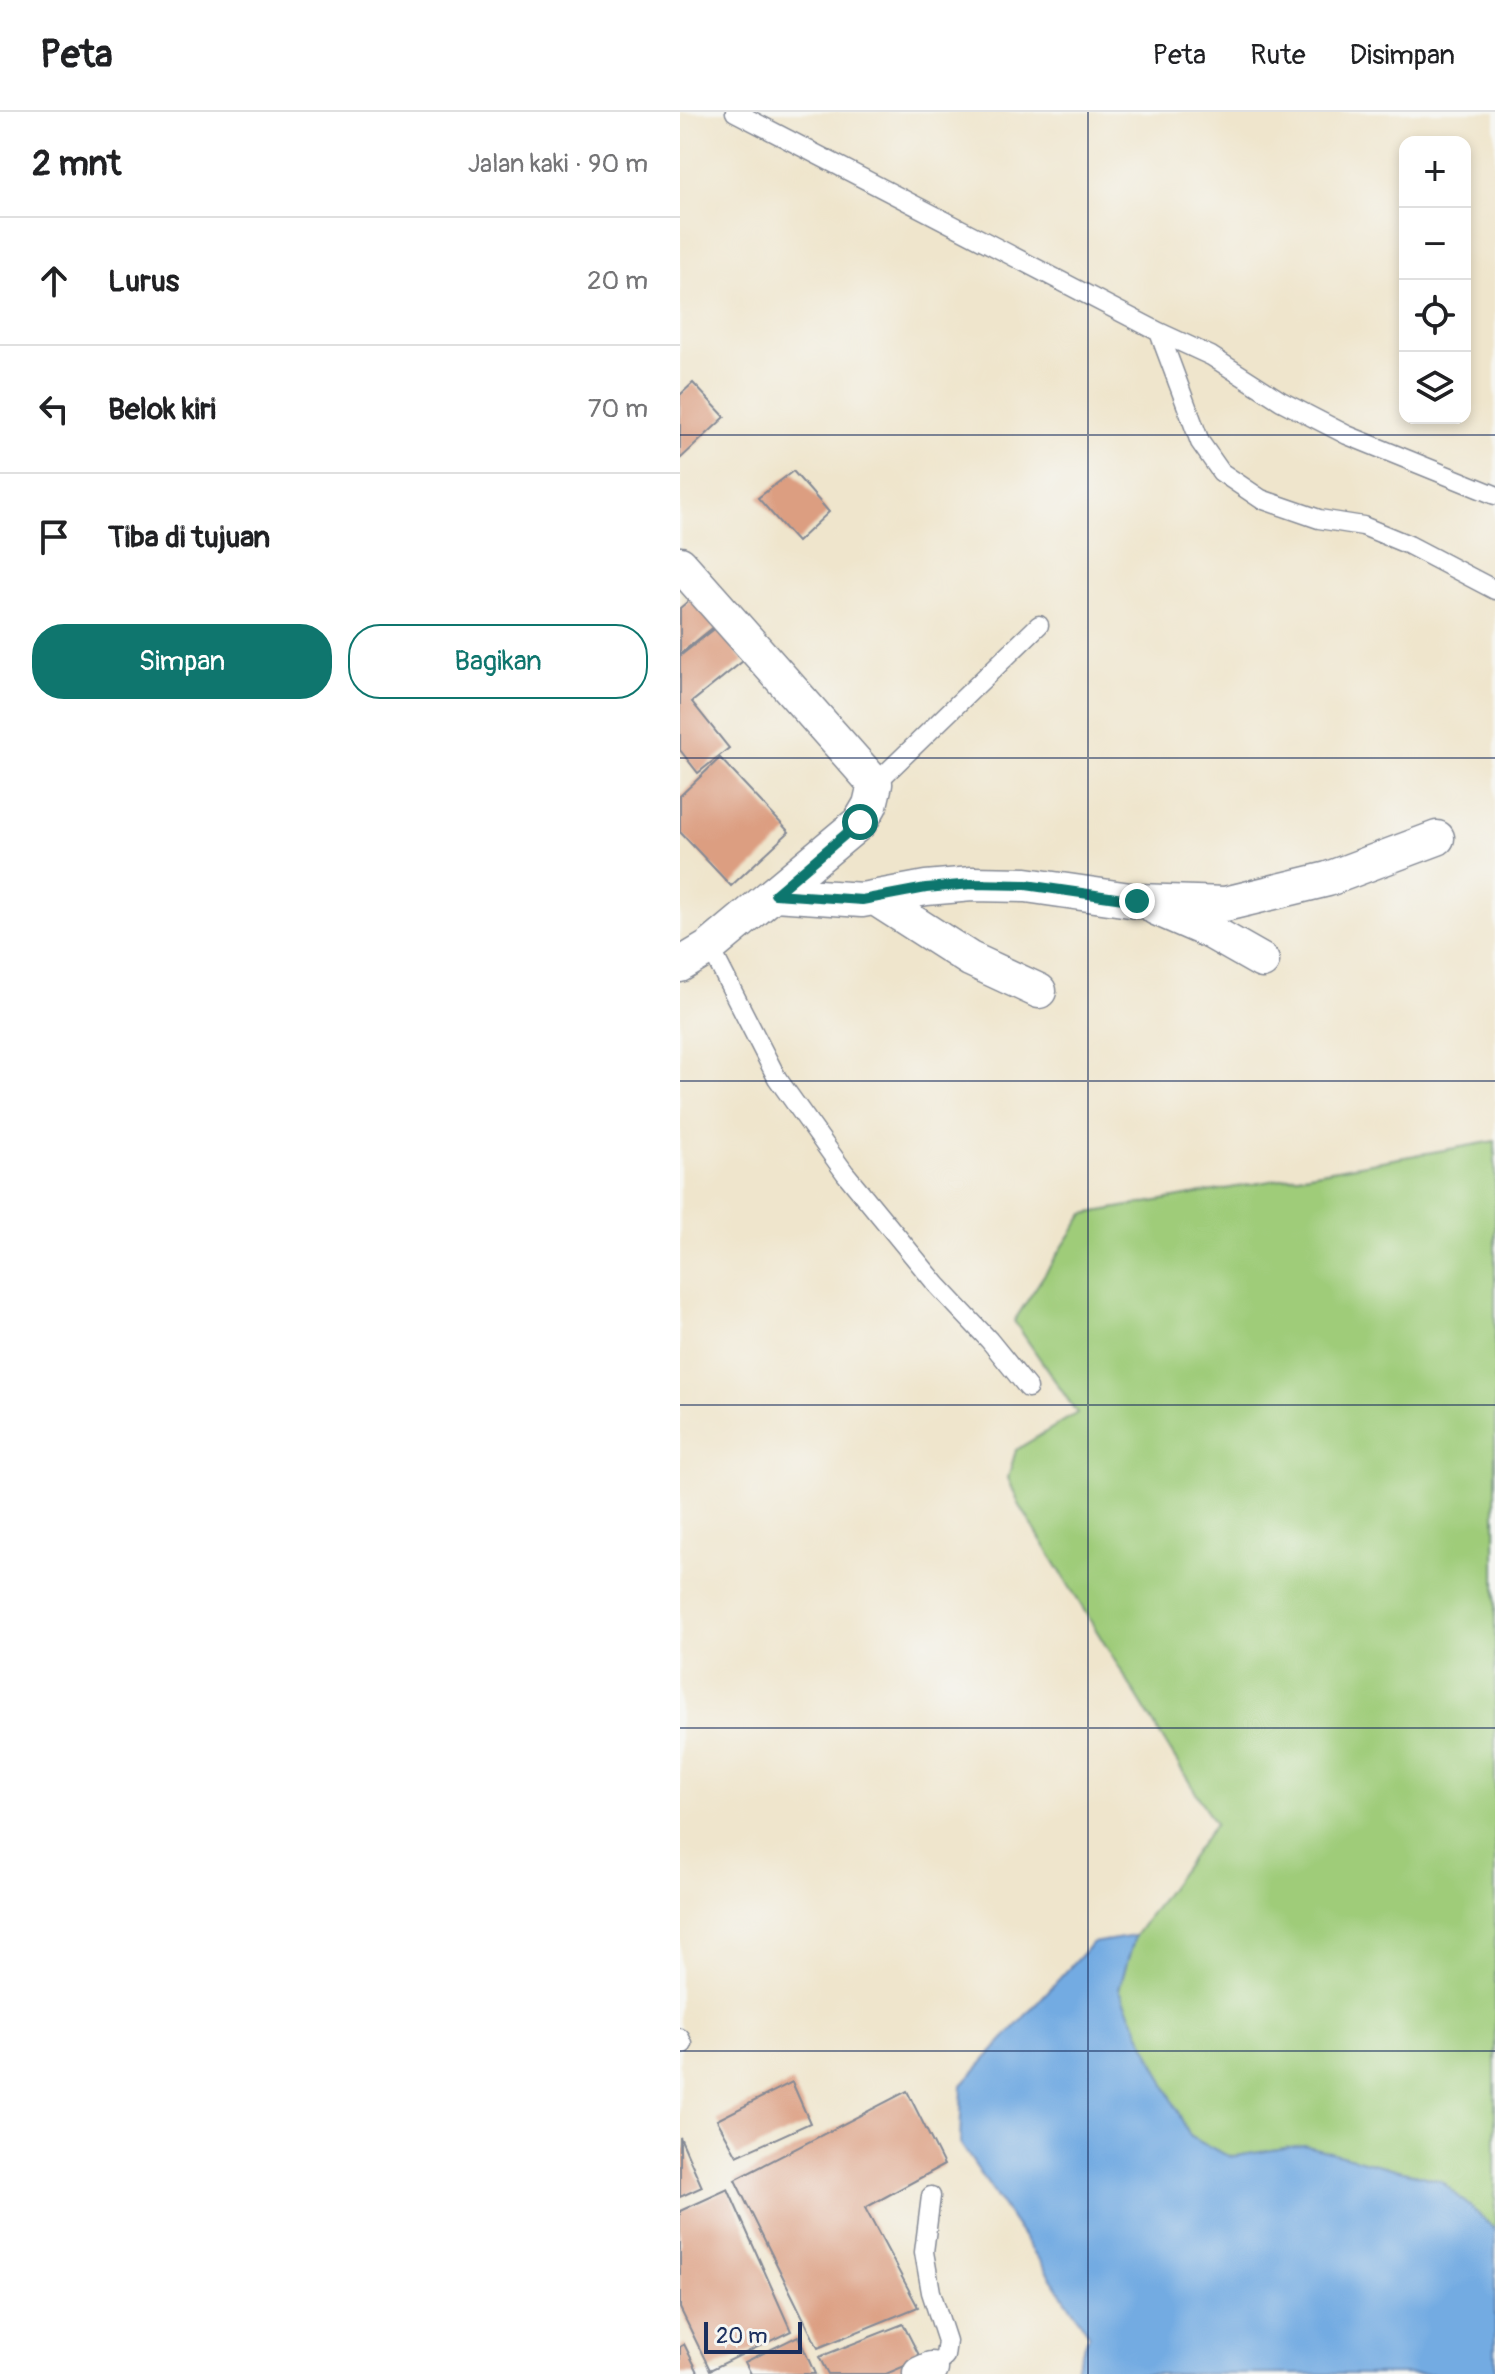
<!DOCTYPE html>
<html lang="id">
<head>
<meta charset="utf-8">
<style>
  :root { --surface:#fff; --page:#f2f2f2; --text:#202124; --muted:#757577; --line:#e0e0e0; --accent:#0f766e }
  body { margin:0; font-family:Pangolin,sans-serif; background:var(--page); color:var(--text) }
  .controls { position:absolute; right:24px; top:24px; display:grid; overflow:hidden; border-radius:16px; box-shadow:0 4px 12px #0003 }
  .controls button { width:72px; height:72px; display:grid; place-items:center; padding:0; border:0; border-bottom:2px solid var(--line); background:var(--surface); color:var(--text); font:40px sans-serif }
  .scale { position:absolute; left:24px; bottom:20px; width:98px; box-sizing:border-box; padding-left:8px; border:4px solid #1b2f5e; border-top:0; font-size:22px; line-height:28px; white-space:nowrap; color:#1b2f5e; -webkit-text-stroke:6px #f6f6f2; paint-order:stroke }
  .stop { position:absolute; width:24px; height:24px; margin:-18px; border:6px solid #0f766e; border-radius:50%; background:#fff }
  .stop.end { background:#0f766e; border-color:#fff; box-shadow:0 2px 8px #0008 }
  .list { margin:0; padding:0; list-style:none }
  h2 { display:flex; justify-content:space-between; align-items:center; height:104px; margin:0; padding:0 32px; font-size:34px }
  h2 small { font-size:26px; font-weight:400; color:var(--muted) }
  .list li { display:grid; grid-template-columns:52px 1fr auto; gap:24px; align-items:center; box-sizing:border-box; height:128px; padding:0 32px; border-top:2px solid var(--line) }
  .list b { display:block; font-size:30px; white-space:nowrap }
  .list em { font-size:26px; font-style:normal; color:var(--muted) }
  .actions { display:flex; gap:16px; padding:24px 32px }
  .actions a { flex:1; padding:18px 0; border:2px solid var(--accent); border-radius:32px; text-align:center; font-size:28px; color:var(--accent) }
  .actions .main { background:var(--accent); color:#fff }
  .icon { flex:none; width:44px; height:44px; fill:none; stroke:currentColor; stroke-width:2; stroke-linecap:round; stroke-linejoin:round }
  .map { position:relative; flex:none; width:815px; height:2262px; overflow:hidden }
  header { display:flex; align-items:center; gap:48px; box-sizing:border-box; height:112px; padding:0 40px; background:var(--surface); border-bottom:2px solid var(--line) }
  header strong { font-size:38px }
  nav { display:flex; gap:44px; margin-inline-start:auto; font-size:28px }
  main { display:flex }
  aside { flex:1; background:var(--surface) }
  .map>svg:first-child { display:block }
  .green { fill:#9fcc79; stroke:#5d7e6c; stroke-width:2 }
  .water { fill:#73abe2; stroke:#476da0; stroke-width:2 }
  .building { fill:#dc9e81 }
  .lines { fill:none; stroke-linecap:round; stroke-linejoin:round }
  .service-casing { stroke:#858a95; stroke-width:21 }
  .minor-casing { stroke:#858a95; stroke-width:37 }
  .service { stroke:#fff; stroke-width:18 }
  .minor { stroke:#fff; stroke-width:34 }
  .route { stroke:#0f766e; stroke-width:10 }
  .grid { fill:none; stroke:#1b2f5e; stroke-width:2; stroke-opacity:0.55 }
</style>
</head>
<body>
<header>
<strong>Peta</strong>
<nav><a>Peta</a><a>Rute</a><a>Disimpan</a></nav>
</header>
<main>
<aside>
<h2>2 mnt<small>Jalan kaki · 90 m</small></h2>
<ul class="list">
<li><svg class="icon" aria-label="ahead" viewBox="0 0 24 24"><path d="M12 20V5M6 11l6-6 6 6"/></svg><div><b>Lurus</b></div><em>20 m</em></li>
<li><svg class="icon" aria-label="left" viewBox="0 0 24 24"><path d="M17 20v-9H6M10 6l-5 5 5 5"/></svg><div><b>Belok kiri</b></div><em>70 m</em></li>
<li><svg class="icon" aria-label="arrive" viewBox="0 0 24 24"><path d="M6 21V4h12l-3 4 3 4H6"/></svg><div><b>Tiba di tujuan</b></div></li>
</ul>
<div class="actions"><a class="main">Simpan</a><a>Bagikan</a></div>
</aside>
<div class="map">
<svg width="815" height="2262" viewBox="0 0 815 2262">
  <rect width="100%" height="100%" fill="#f6f6f2"/>
  <filter id="ink" filterUnits="userSpaceOnUse"><feTurbulence type="fractalNoise" baseFrequency=".0125" numOctaves="2"/><feDisplacementMap in="SourceGraphic" scale="16" xChannelSelector="R" yChannelSelector="G"/><feConvolveMatrix kernelMatrix="1 2 1 2 8 2 1 2 1" color-interpolation-filters="sRGB"/></filter>
  <filter id="wash" filterUnits="userSpaceOnUse"><feTurbulence type="fractalNoise" baseFrequency=".006" numOctaves="4" result="noise"/><feDisplacementMap in="SourceGraphic" scale="32" xChannelSelector="R" yChannelSelector="G"/><feGaussianBlur stdDeviation="1.8" result="paint"/><feColorMatrix in="noise" values="0 0 0 0 0 0 0 0 0 0 0 0 0 0 0 0 0 1.4 0 .05"/><feComposite in="paint" operator="in"/></filter>
  <g filter="url(#wash)">
    <rect width="100%" height="100%" fill="#efe5cc"/>
    <path class="green" d="M 815,1029 L 815,2117 L 761,2069 L 623,2033 L 550,2045 L 510,2025 L 439,1877 L 455,1824 L 535,1712 L 339,1392 L 328,1366 L 336,1338 L 397,1301 L 334,1209 L 404,1102 Z"/>
    <path class="water" d="M 455,1824 L 439,1877 L 510,2025 L 550,2045 L 623,2033 L 761,2069 L 815,2117 L 815,2262 L 393,2262 L 409,2222 L 280,2031 L 282,1973 L 412,1831 Z"/>
    <g id="blocks">
      <path class="building" d="M 13,271 L 45,305 L 0,347 L 0,283 Z
        M 113,359 L 149,400 L 117,430 L 78,386 Z
        M 12,486 L 35,514 L 0,542 L 0,496 Z
        M 37,515 L 63,549 L 12,590 L 49,636 L 18,661 L 0,638 L 0,544 Z
        M 40,646 L 109,720 L 51,774 L 0,720 L 0,684 Z
        M 112,1970 L 130,2011 L 57,2044 L 37,2008 Z
        M 227,1979 L 264,2053 L 185,2096 L 238,2195 L 138,2236 L 55,2068 Z
        M 0,2025 L 22,2075 L 0,2085 Z
        M 48,2077 L 111,2219 L 30,2258 L 0,2196 L 0,2099 Z
        M 223,2212 L 241,2247 L 206,2262 L 148,2262 L 139,2245 Z
        M 118,2224 L 135,2262 L 71,2262 L 65,2250 Z
        M 4,2232 L 19,2262 L 0,2262 L 0,2235 Z"/>
    </g>
  </g>
  <g filter="url(#ink)">
    <use href="#blocks" fill-opacity="0" stroke="#858a95" stroke-width="2"/>
    <g class="lines">
      <defs>
        <path id="service" d="M 55,0 L 479,220 L 531,244 L 601,289 L 667,323 L 815,383
          M 479,220 L 520,330 L 541,360 L 581,387 L 639,407 L 683,414 L 729,433 L 815,478
          M 195,672 L 359,513
          M 30,835 L 97,966 L 165,1061 L 257,1173 L 309,1228 L 348,1276
          M 0,1926 L 3,1932
          M 251,2084 L 244,2140 L 251,2180 L 267,2229 L 265,2244 L 251,2257"/>
        <path id="minor" d="M 0,452 L 195,672 L 190,693 L 180,710 L 30,835 L 0,853
          M 95,782 L 182,788 L 246,776 L 292,772 L 346,773 L 457,789 L 545,792 L 648,767 L 757,726
          M 195,786 L 290,847 L 359,879
          M 476,796 L 531,820 L 582,849
          M 240,2262 L 251,2257"/>
      </defs>
      <use href="#service" class="service-casing"/>
      <use href="#minor" class="minor-casing"/>
      <use href="#service" class="service"/>
      <use href="#minor" class="minor"/>
    </g>
  </g>
  <g class="lines" filter="url(#ink)">
    <path class="route" d="M 180,710 L 95,782 L 182,788 L 246,776 L 292,772 L 346,773 L 457,789"/>
  </g>
  <path class="grid" d="M 408,0 L 408,2262M 0,323 L 815,323M 0,646 L 815,646M 0,969 L 815,969M 0,1293 L 815,1293M 0,1616 L 815,1616M 0,1939 L 815,1939"/>
</svg>
<div class="controls">
<button>+</button>
<button>−</button>
<button><svg class="icon" aria-label="locate" viewBox="0 0 24 24"><circle cx="12" cy="12" r="6"/><path d="M12 2v4M12 18v4M2 12h4M18 12h4"/></svg></button>
<button><svg class="icon" aria-label="layers" viewBox="0 0 24 24"><path d="M12 4l9 5-9 5-9-5zM3 14l9 5 9-5"/></svg></button>
</div>
<div class="scale">20 m</div>
<div class="stop" style="left:180px;top:710px"></div>
<div class="stop end" style="left:457px;top:789px"></div>
</div>
</main>
</body>
</html>
